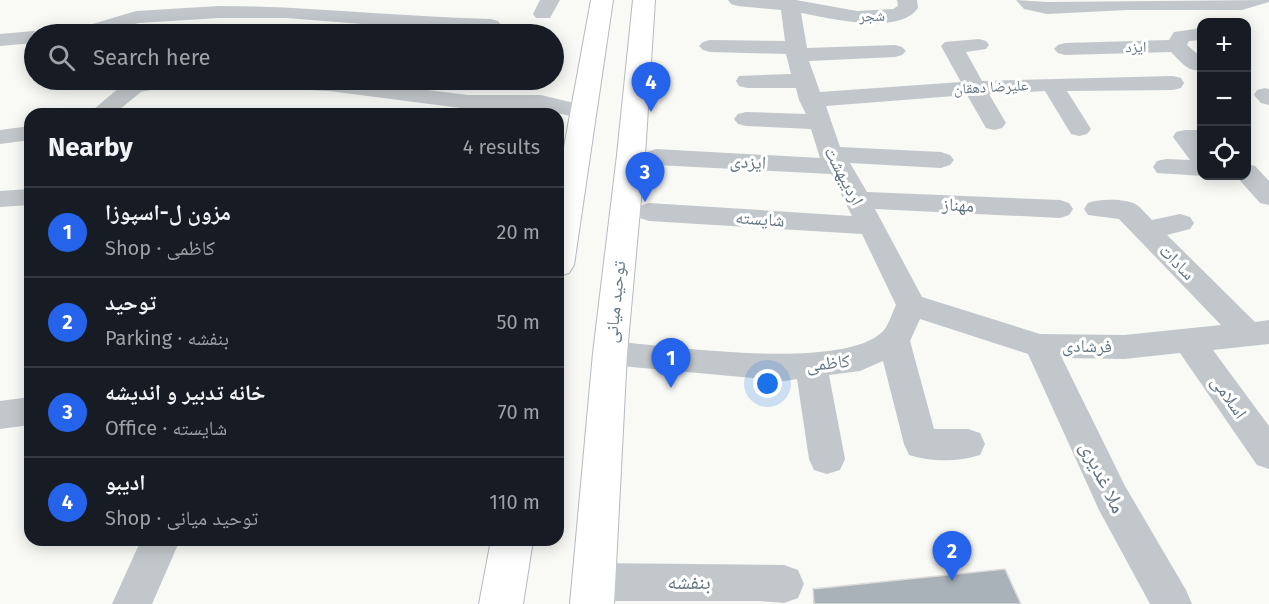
<!DOCTYPE html>
<html lang="en">
<head>
<meta charset="utf-8">
<style>
  :root { --surface:#171b24; --page:#20242c; --text:#f1f3f6; --muted:#9ea1a6; --line:#363941; --accent:#2563eb }
  body { margin:0; font-family:"Fira Sans","Noto Naskh Arabic",sans-serif; background:var(--page); color:var(--text) }
  .controls { position:absolute; right:18px; top:18px; display:grid; overflow:hidden; border-radius:12px; box-shadow:0 3px 15px #0003 }
  .controls button { width:54px; height:54px; display:grid; place-items:center; padding:0; border:0; border-bottom:2px solid var(--line); background:var(--surface); color:var(--text); font:30px sans-serif }
  .you { position:absolute; left:768px; top:384px; width:21px; height:21px; margin:-15px; border:4px solid #fff; border-radius:50%; background:#1a73e8; box-shadow:0 0 0 9px #1a73e833 }
  .badge { display:grid; place-items:center; width:39px; height:39px; border-radius:50%; background:var(--accent); color:#fff; font-size:20px; font-weight:700 }
  .pin { position:absolute; translate:-50% -50px; filter:drop-shadow(0 2px 3px #0008) }
  .pin::after { content:''; position:absolute; top:32px; width:21px; height:18px; background:inherit; clip-path:polygon(0 0,100% 0,50% 100%) }
  .list { margin:0; padding:0; list-style:none }
  h2 { display:flex; justify-content:space-between; align-items:center; height:78px; margin:0; padding:0 24px; font-size:26px }
  h2 small { font-size:20px; font-weight:400; color:var(--muted) }
  .list li { display:grid; grid-template-columns:39px 1fr auto; gap:18px; align-items:center; box-sizing:border-box; height:90px; padding:0 24px; border-top:2px solid var(--line) }
  .list b { display:block; font-size:22px; white-space:nowrap }
  .list p { margin:0; font-size:20px; white-space:nowrap; color:var(--muted) }
  .list em { font-size:20px; font-style:normal; color:var(--muted) }
  .icon { flex:none; width:33px; height:33px; fill:none; stroke:currentColor; stroke-width:2; stroke-linecap:round; stroke-linejoin:round }
  .map { position:relative; flex:none; width:1269px; height:604px; overflow:hidden }
  .search { position:absolute; background:var(--surface); box-shadow:0 3px 15px #0003; left:24px; top:24px; width:540px; height:66px; display:flex; align-items:center; gap:15px; box-sizing:border-box; padding:0 21px; border-radius:33px; color:var(--muted); font-size:22px }
  .panel { position:absolute; background:var(--surface); box-shadow:0 3px 15px #0003; left:24px; top:108px; width:540px; height:438px; border-radius:18px }
  .map>svg:first-child { display:block }
  .building { fill:#a9b2b9; stroke:#dbdbd9; stroke-width:1.5 }
  .lines { fill:none; stroke-linecap:round; stroke-linejoin:round }
  .secondary-casing { stroke:#b4bbc0; stroke-width:2 }
  .street { fill:#c2c7cb; fill-rule:evenodd }
  .secondary { fill:#fff; fill-rule:evenodd }
  .labels { text-anchor:middle; dominant-baseline:central; stroke-width:6; stroke-linejoin:round; paint-order:stroke }
  .far-street-label { font-size:15px; fill:#637583; stroke:#fff }
  .street-label { font-size:18px; fill:#637583; stroke:#fff }
  .near-street-label { font-size:21px; fill:#637583; stroke:#fff }
</style>
</head>
<body>
<div class="map">
<svg width="1269" height="604" viewBox="0 0 1269 604">
  <rect width="100%" height="100%" fill="#f9f9f6"/>
  <path class="building" d="M 1005,569 L 1021,604 L 814,604 L 813,589 Z"/>
  <g class="lines">
    <defs>
      <path id="secondary" d="M 591,0 L 613,0 L 574,265 L 569,273 L 558,276 L 558,180 Z
        M 633,0 L 655,0 L 645,155 L 627,353 L 614,604 L 570,604 L 593,353 L 617,155 Z
        M 491,540 L 533,540 L 523,604 L 479,604 Z"/>
    </defs>
    <use href="#secondary" class="secondary-casing"/>
    <path class="street" d="M 540,0 L 560,0 L 550,18 L 536,18 L 533,14 Z
      M 728,0 L 796,0 L 857,11 L 893,9 L 898,6 L 897,0 L 917,0 L 918,8 C 899,36 829,18 801,13 L 807,48 L 895,45 L 902,47 L 906,51 L 902,55 L 895,57 L 809,61 L 820,92 L 961,82 L 941,46 L 945,42 L 979,39 L 986,41 L 989,45 L 986,49 L 966,52 L 982,81 L 1173,76 L 1181,78 L 1184,83 L 1181,88 L 1173,90 L 1067,91 L 1091,129 L 1087,134 L 1079,136 L 1071,134 L 1045,91 L 989,94 L 1006,123 L 1002,128 L 994,130 L 986,128 L 967,95 L 826,106 L 840,147 L 941,152 L 950,155 L 954,160 L 950,165 L 941,168 L 850,163 L 867,192 L 1060,200 L 1069,203 L 1073,209 L 1069,215 L 1060,218 L 875,209 L 922,297 L 1040,334 L 1124,335 L 1221,325 L 1119,219 L 1088,215 L 1084,209 L 1088,203 C 1100,199 1125,198 1137,205 C 1142,209 1147,215 1152,220 L 1180,214 L 1190,217 L 1194,223 L 1190,229 L 1167,235 L 1255,322 L 1269,320 L 1269,344 L 1213,350 L 1269,426 L 1269,469 L 1257,465 L 1180,353 L 1124,359 L 1062,358 L 1125,486 L 1186,590 L 1192,604 L 1150,604 L 1099,510 L 1028,354 L 920,319 L 910,341 L 934,429 L 968,429 L 980,433 L 985,444 L 980,455 C 959,462 930,462 909,455 L 904,444 L 883,361 L 860,371 L 829,375 L 845,459 L 840,470 L 827,474 L 814,470 L 809,459 L 797,379 L 785,381 L 610,365 L 599,362 L 594,353 L 599,344 L 610,341 C 669,346 838,371 881,333 C 888,328 892,313 896,305 L 862,234 L 649,221 L 640,218 L 636,212 L 640,206 L 649,203 L 852,216 L 831,174 L 656,165 L 647,162 L 644,157 L 647,152 L 656,149 L 820,158 L 811,129 L 746,126 L 738,124 L 734,119 L 738,114 L 746,112 L 806,114 L 799,100 L 796,88 L 747,88 L 739,86 L 736,81 L 739,76 L 791,74 L 786,54 L 710,52 L 703,50 L 699,46 L 703,42 L 710,40 L 785,41 L 781,10 L 738,6 L 731,4 Z
      M 1016,0 L 1047,2 L 1269,0 L 1269,2 L 1242,10 L 1127,10 L 1047,14 L 1024,9 Z
      M 219,6 C 310,6 400,17 491,19 L 498,21 L 501,25 L 498,29 L 491,31 L 439,30 L 286,18 L 219,18 L 138,23 L 101,34 L 52,34 L 55,30 L 86,26 L 136,11 Z
      M 1202,28 L 1202,40 L 1189,41 L 1187,45 L 1202,58 L 1202,70 C 1188,73 1180,61 1171,52 L 1065,55 L 1058,53 L 1054,49 L 1058,45 L 1065,43 L 1169,40 L 1174,32 Z
      M 34,31 L 43,34 L 34,34 L 34,43 L 0,46 L 0,34 Z
      M 138,80 L 178,80 L 175,85 L 141,92 L 114,114 L 88,114 L 126,82 Z
      M 240,80 L 346,80 L 468,95 L 541,95 L 591,107 L 595,112 L 591,117 L 583,119 L 541,109 L 468,109 L 329,91 L 251,87 L 243,85 Z
      M 1265,88 L 1269,89 L 1269,105 L 1261,103 L 1254,95 L 1257,90 Z
      M 30,126 L 30,140 L 0,144 L 0,130 Z
      M 1185,130 L 1202,130 L 1203,176 L 1157,173 L 1153,167 L 1157,161 L 1166,159 L 1190,160 L 1173,137 L 1176,132 Z
      M 1246,164 L 1255,166 L 1269,181 L 1269,205 L 1260,203 L 1236,176 L 1246,176 Z
      M 30,189 L 30,205 L 0,207 L 0,191 Z
      M 30,397 L 30,425 L 0,429 L 0,401 Z
      M 141,540 L 180,540 L 152,604 L 112,604 Z
      M 594,563 L 784,565 L 798,570 L 804,584 L 798,598 L 784,603 L 760,601 L 594,601 L 580,596 L 574,582 L 580,568 Z"/>
    <use href="#secondary" class="secondary"/>
  </g>
  <g class="labels">
    <g class="far-street-label">
      <text transform="translate(872 16) rotate(-2)">شجر</text>
      <text transform="translate(1136 47) rotate(-1)">ایزد</text>
      <text transform="translate(991 87) rotate(-3)">علیرضا دهقان</text>
    </g>
    <g class="street-label">
      <text transform="translate(748 162) rotate(3)">ایزدی</text>
      <text transform="translate(844 176) rotate(62)">اردیبهشت</text>
      <text transform="translate(958 205) rotate(3)">مهناز</text>
      <text transform="translate(760 219) rotate(4)">شایسته</text>
      <text transform="translate(1177 262) rotate(45)">سادات</text>
      <text transform="translate(615 302) rotate(-84)">توحید میانی</text>
      <text transform="translate(1087 346) rotate(1)">فرشادی</text>
      <text transform="translate(828 363) rotate(-6)">کاظمی</text>
      <text transform="translate(1229 397) rotate(55)">اسلامی</text>
    </g>
    <g class="near-street-label">
      <text transform="translate(1103 477) rotate(64)">ملا غدیری</text>
      <text x="689" y="582">بنفشه</text>
    </g>
  </g>
</svg>
<div class="controls">
<button>+</button>
<button>−</button>
<button><svg class="icon" aria-label="locate" viewBox="0 0 24 24"><circle cx="12" cy="12" r="6"/><path d="M12 2v4M12 18v4M2 12h4M18 12h4"/></svg></button>
</div>
<div class="you"></div>
<div class="pin badge" style="left:671px;top:388px">1</div>
<div class="pin badge" style="left:952px;top:581px">2</div>
<div class="pin badge" style="left:645px;top:202px">3</div>
<div class="pin badge" style="left:651px;top:112px">4</div>
<div class="search"><svg class="icon" aria-label="search" viewBox="0 0 24 24"><circle cx="10" cy="10" r="6"/><path d="M15 15l6 6"/></svg>Search here</div>
<section class="panel">
<h2>Nearby<small>4 results</small></h2>
<ul class="list">
<li><span class="badge">1</span><div><b>مزون ل-اسپوزا</b><p>Shop · کاظمی</p></div><em>20 m</em></li>
<li><span class="badge">2</span><div><b>توحید</b><p>Parking · بنفشه</p></div><em>50 m</em></li>
<li><span class="badge">3</span><div><b>خانه تدبیر و اندیشه</b><p>Office · شایسته</p></div><em>70 m</em></li>
<li><span class="badge">4</span><div><b>ادیبو</b><p>Shop · توحید میانی</p></div><em>110 m</em></li>
</ul>
</section>
</div>
</body>
</html>
